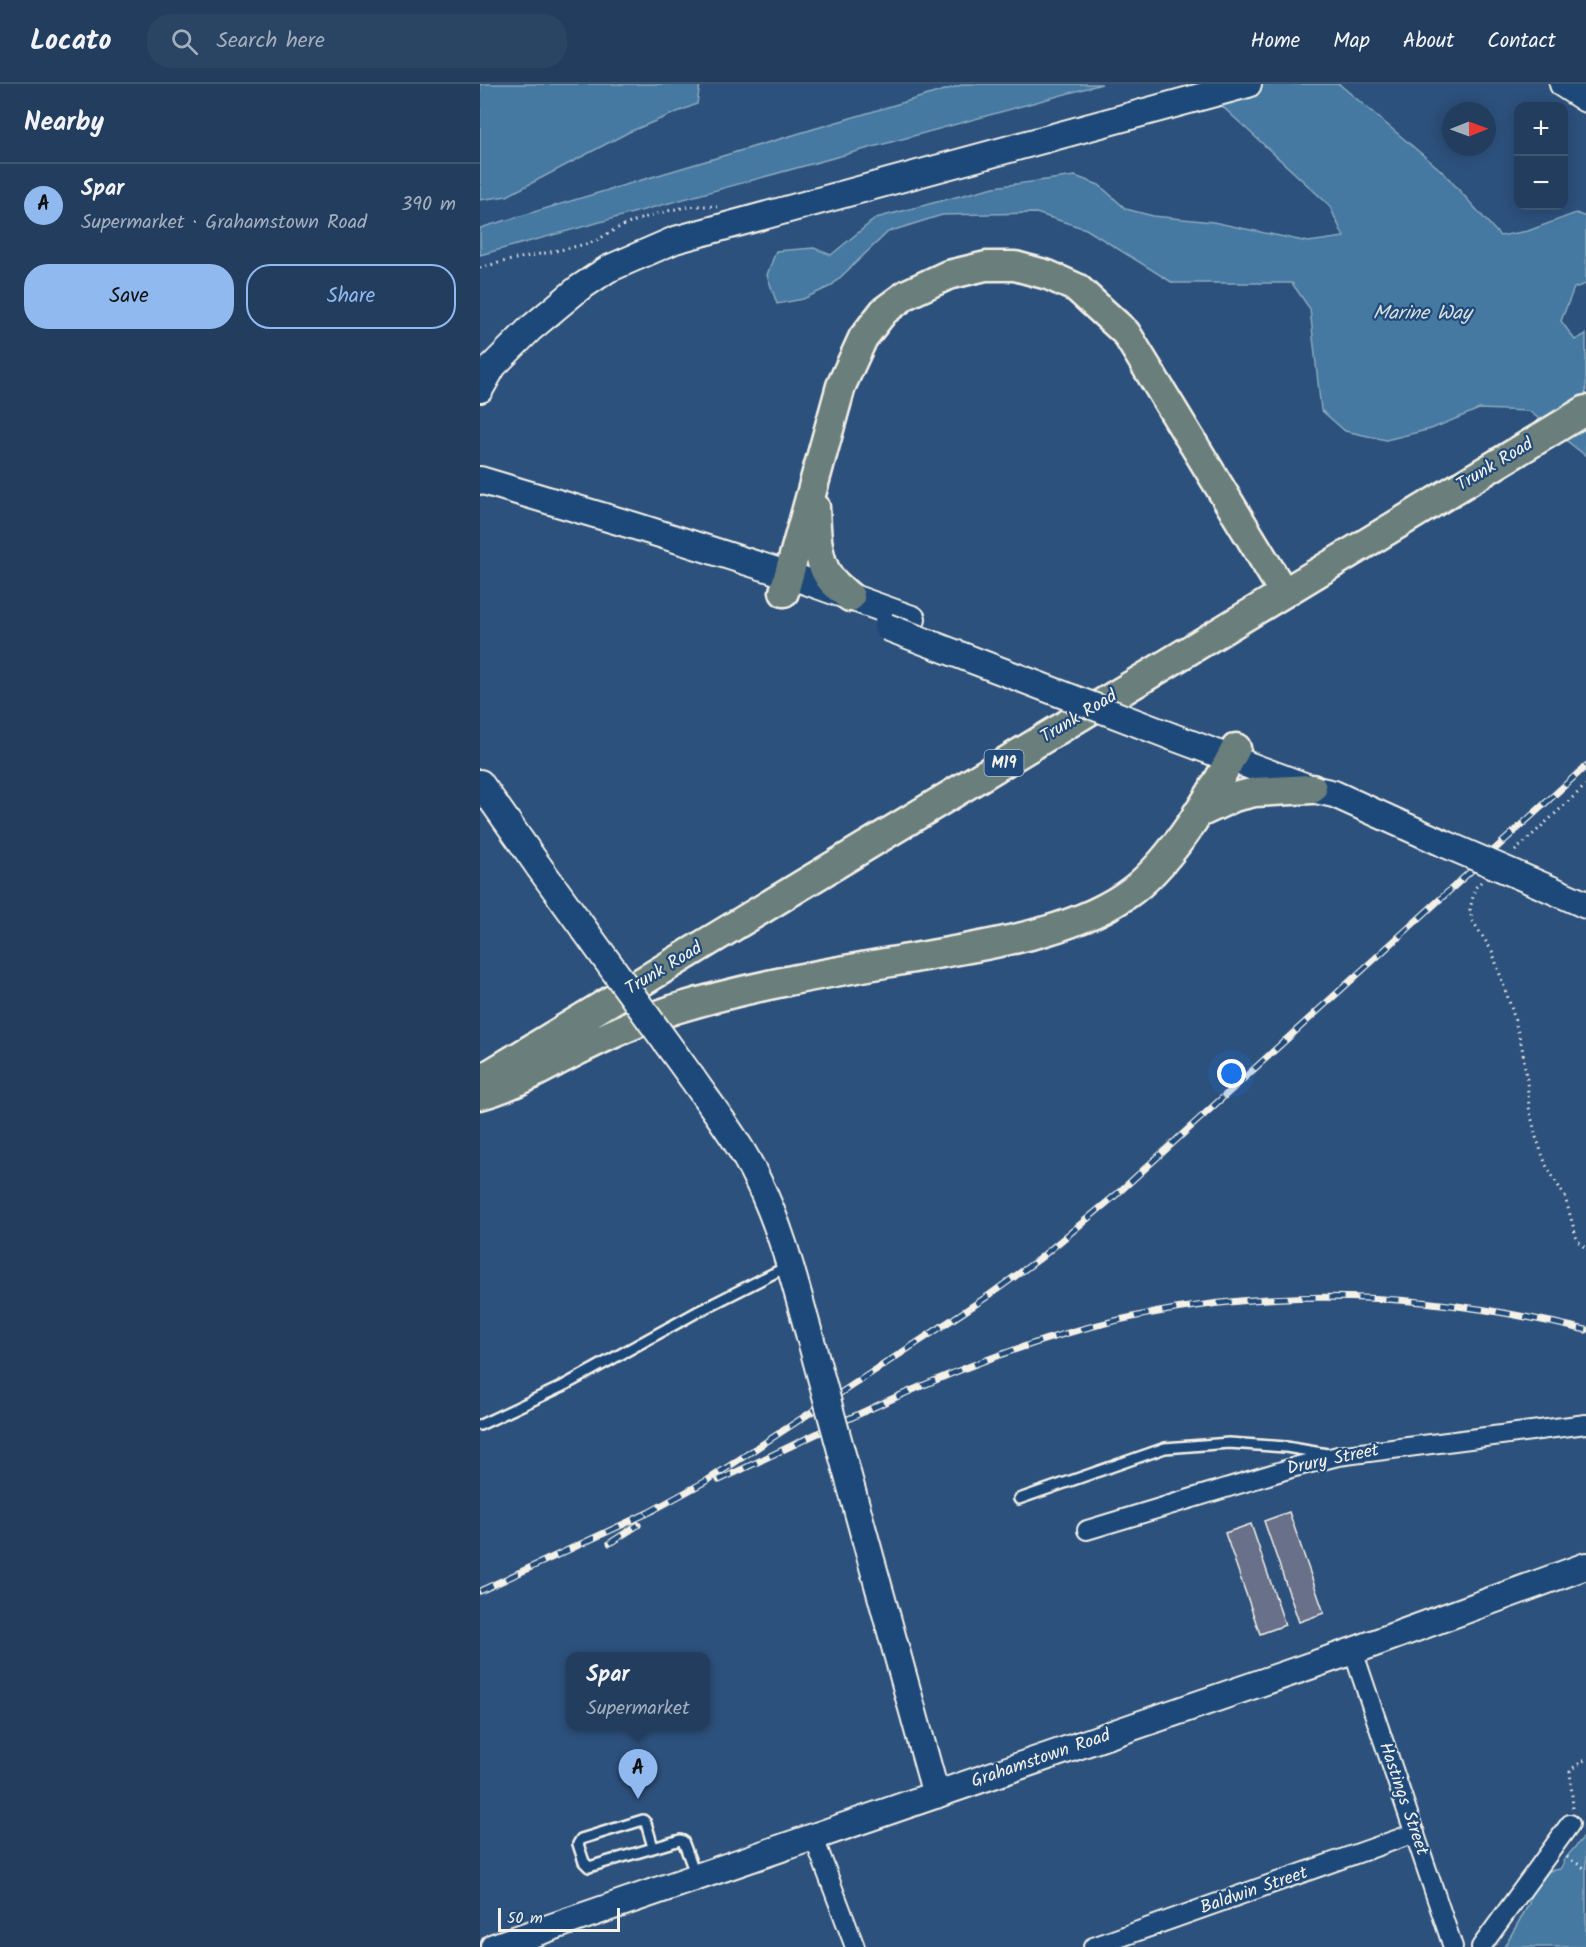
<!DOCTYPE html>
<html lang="en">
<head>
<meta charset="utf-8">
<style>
  :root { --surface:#223d5e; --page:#2a4464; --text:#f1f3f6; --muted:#a2aebc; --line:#3f5673; --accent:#90b9f0 }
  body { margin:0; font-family:Kalam,sans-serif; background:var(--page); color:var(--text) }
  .controls { position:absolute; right:18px; top:18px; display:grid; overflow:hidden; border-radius:12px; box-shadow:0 3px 15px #0003 }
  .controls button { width:54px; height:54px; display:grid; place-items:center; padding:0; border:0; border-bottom:2px solid var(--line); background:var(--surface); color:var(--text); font:30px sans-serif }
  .compass { position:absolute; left:962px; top:18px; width:54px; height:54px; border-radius:50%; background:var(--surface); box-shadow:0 3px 15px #0003; rotate:89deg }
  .scale { position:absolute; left:18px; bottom:15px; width:122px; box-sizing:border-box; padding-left:6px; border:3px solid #f4f1e8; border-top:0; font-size:16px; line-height:21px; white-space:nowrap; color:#f4f1e8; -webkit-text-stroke:4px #1f4a7a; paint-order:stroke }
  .you { position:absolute; left:752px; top:990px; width:21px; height:21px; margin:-15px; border:4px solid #fff; border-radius:50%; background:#1a73e8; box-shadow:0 0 0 9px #1a73e833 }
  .badge { display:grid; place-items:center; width:39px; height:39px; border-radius:50%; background:var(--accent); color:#111; font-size:20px; font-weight:700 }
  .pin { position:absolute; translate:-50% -50px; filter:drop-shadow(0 2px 3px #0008) }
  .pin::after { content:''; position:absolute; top:32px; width:21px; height:18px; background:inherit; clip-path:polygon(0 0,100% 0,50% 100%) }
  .popup { position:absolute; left:86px; top:1568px; width:144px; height:78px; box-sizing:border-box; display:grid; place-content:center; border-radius:12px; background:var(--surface); filter:drop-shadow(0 2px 4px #0005); font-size:20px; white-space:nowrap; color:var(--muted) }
  .popup b { font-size:22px; color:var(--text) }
  .popup::after { content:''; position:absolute; left:50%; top:100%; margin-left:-12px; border:12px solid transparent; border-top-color:var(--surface) }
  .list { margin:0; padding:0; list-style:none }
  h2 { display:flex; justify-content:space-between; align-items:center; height:78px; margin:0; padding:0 24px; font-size:26px }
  h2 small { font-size:20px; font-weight:400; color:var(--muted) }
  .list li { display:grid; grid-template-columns:39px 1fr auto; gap:18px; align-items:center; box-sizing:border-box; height:84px; padding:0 24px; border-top:2px solid var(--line) }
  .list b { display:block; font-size:22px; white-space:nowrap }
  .list p { margin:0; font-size:20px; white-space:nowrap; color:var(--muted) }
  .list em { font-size:20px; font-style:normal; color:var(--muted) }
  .actions { display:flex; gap:12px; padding:18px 24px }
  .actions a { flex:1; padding:14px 0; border:2px solid var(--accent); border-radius:24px; text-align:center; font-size:21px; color:var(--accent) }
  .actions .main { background:var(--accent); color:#111 }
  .icon { flex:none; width:33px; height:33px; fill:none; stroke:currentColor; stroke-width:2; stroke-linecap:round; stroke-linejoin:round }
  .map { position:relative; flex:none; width:1106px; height:1863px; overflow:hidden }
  header { display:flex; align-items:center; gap:36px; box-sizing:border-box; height:84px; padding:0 30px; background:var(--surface); border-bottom:2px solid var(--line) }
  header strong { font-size:28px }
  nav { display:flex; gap:33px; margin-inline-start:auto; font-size:21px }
  .search { width:420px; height:54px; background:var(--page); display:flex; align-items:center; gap:15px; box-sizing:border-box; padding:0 21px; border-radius:24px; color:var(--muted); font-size:22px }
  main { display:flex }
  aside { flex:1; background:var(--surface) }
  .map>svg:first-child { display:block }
  .water { fill:#4579a2; stroke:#8ba9be; stroke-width:1.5 }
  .building { fill:#676f8a; stroke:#f4f1e8; stroke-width:1.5 }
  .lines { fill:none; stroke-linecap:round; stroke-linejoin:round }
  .lane-casing { stroke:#f4f1e8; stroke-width:14 }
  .street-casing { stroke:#f4f1e8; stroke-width:22 }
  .secondary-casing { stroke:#f4f1e8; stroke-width:30 }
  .primary-casing { stroke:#f4f1e8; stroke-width:33 }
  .path { stroke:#f4f1e8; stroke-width:3; stroke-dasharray:1.5 4.5; stroke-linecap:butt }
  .lane { stroke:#1f4a7a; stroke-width:9 }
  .street { stroke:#1f4a7a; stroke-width:18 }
  .secondary { stroke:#1f4a7a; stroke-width:26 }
  .primary { stroke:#6b7f7c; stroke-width:28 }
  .rail-casing { stroke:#f4f1e8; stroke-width:7 }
  .rail { stroke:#1f4a7a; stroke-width:4.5; stroke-dasharray:14; stroke-linecap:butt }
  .secondary-bridge-casing { stroke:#f4f1e8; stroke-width:30; stroke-linecap:butt }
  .secondary-bridge { stroke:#1f4a7a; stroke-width:26 }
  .labels { text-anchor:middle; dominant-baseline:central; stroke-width:4.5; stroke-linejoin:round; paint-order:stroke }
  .shield { fill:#1f4a7a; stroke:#b4bfc7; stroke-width:1.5 }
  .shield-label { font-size:16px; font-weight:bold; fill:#f4f1e8 }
  .street-label { font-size:18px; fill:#f4f1e8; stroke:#1f4a7a }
  .water-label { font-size:20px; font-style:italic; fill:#dadfde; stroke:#1f4a7a }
</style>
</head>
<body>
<header>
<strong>Locato</strong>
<div class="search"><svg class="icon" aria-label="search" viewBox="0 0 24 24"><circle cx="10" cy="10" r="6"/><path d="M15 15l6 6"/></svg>Search here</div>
<nav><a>Home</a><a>Map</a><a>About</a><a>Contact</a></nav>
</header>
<main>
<aside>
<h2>Nearby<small></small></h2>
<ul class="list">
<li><span class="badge">A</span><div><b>Spar</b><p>Supermarket · Grahamstown Road</p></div><em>390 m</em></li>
</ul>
<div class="actions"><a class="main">Save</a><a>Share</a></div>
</aside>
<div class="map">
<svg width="1106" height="1863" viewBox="0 0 1106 1863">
  <rect width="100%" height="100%" fill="#2d517d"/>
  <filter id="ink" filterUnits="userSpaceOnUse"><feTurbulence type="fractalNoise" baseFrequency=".0167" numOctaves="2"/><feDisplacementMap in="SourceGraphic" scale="12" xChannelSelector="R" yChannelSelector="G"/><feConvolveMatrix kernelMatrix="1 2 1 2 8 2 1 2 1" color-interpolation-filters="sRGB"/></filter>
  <g filter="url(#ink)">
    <path class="water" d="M 0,0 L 220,0 L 217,20 L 149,48 L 27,112 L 0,116 Z
      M 485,0 L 622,0 L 0,171 L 0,144 Z
      M 718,0 L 859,0 L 963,88 L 1020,152 L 1048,147 L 1096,129 L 1106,133 L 1106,200 L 1094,204 L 1081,237 L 1095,256 L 1106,250 L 1106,372 L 1049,327 L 999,325 L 951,345 L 906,356 L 865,347 L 841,326 L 830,225 L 812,199 L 693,199 L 606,145 L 556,129 L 462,131 L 408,148 L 351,202 L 323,215 L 297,220 L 287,191 L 296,167 L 334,164 L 351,171 L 396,134 L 514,103 L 595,92 L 619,101 L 646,125 L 673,132 L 733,138 L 828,158 L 864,153 L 849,121 Z
      M 1106,1750 L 1106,1863 L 1024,1863 L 1049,1820 L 1049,1813 L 1069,1787 L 1080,1785 L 1084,1779 L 1083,1777 Z"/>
    <path class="building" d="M 809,1428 L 844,1529 L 819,1538 L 784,1437 Z
      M 771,1440 L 805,1541 L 780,1550 L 745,1449 Z"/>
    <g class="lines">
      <defs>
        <path id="lane" d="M 0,1341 L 83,1302 L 219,1227 L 308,1182
          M 539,1415 L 685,1364 L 749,1359 L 806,1363 L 847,1370
          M 173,1763 L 166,1739 L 163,1736 L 101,1755 L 98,1760 L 104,1778 L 109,1783 L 200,1756 L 203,1757 L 216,1792"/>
        <path id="street" d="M 607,1446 L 815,1383 L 858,1372 L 1106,1340
          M 873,1567 L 973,1863
          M 334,1754 L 375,1863
          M 613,1863 L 935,1749
          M 1001,1863 L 1090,1740"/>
        <path id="secondary" d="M 1083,0 L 1106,15
          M 0,305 L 13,282 L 50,245 L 98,205 L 128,185 L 195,156 L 768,0
          M 0,396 L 155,442 L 309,491 L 432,535
          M 693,653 L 832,705 L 854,710 L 965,760
          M 0,699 L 59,783
          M 1070,805 L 1106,821
          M 212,994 C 235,1027 260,1059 277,1095 C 302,1145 315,1200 330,1253
          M 366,1385 L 456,1711
          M 14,1863 L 873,1567 L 1106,1482"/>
        <path id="primary" d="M 335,423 C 336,445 336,474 349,493 C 355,501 363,507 370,513
          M 304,508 L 361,302 L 383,254 L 404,227 L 427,210 L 468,191 L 506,182 L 535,182 L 568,191 L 597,204 L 646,249 L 804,509
          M 717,730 L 754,713 L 775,708 L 832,705
          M 0,996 L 1106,326
          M 0,1011 C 32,1003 61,985 91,970 C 124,953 159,937 195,925 C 273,901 354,888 434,874 C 504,861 596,850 653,806 C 693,775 733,709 756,664"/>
      </defs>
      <use href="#lane" class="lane-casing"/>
      <use href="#street" class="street-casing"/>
      <use href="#secondary" class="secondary-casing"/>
      <use href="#primary" class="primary-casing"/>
      <path class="path" d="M 0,184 C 36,173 73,169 109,159 C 119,156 128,149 138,144 C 165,132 208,118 237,123
        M 1035,767 L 1106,701
        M 1001,798 L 995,804 L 990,825 L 992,836 L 1012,867 L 1032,926 L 1042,963 L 1047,996 L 1049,1023 L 1056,1053 L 1066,1081 L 1085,1113 L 1097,1156 L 1106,1165
        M 1093,1724 L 1090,1686 L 1106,1675
        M 1087,1773 L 1106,1785"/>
      <use href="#lane" class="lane"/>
      <use href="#street" class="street"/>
      <use href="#secondary" class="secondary"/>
      <use href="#primary" class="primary"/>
      <defs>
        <path id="rail" d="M 239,1396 C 336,1351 433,1301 534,1266 C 723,1200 912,1199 1106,1246
          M 166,1430 L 228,1396 L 508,1212 L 559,1175 L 637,1110 L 1106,682
          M 130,1459 L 158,1441
          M 0,1507 L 174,1426"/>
      </defs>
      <use href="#rail" class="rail-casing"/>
      <use href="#rail" class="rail"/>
      <defs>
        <path id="secondary-bridge" d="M 407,543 L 693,653
          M 965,760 L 1070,805
          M 59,783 L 212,994
          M 330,1253 L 366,1385"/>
      </defs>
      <use href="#secondary-bridge" class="secondary-bridge-casing"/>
      <use href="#secondary-bridge" class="secondary-bridge"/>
    </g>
  </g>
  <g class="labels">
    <rect class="shield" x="504.5" y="666" width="39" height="26" rx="4.5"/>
    <g class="shield-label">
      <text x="524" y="679">M19</text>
    </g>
    <g class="street-label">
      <text transform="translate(1015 381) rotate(-31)">Trunk Road</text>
      <text transform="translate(599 633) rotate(-31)">Trunk Road</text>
      <text transform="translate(184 885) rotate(-31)">Trunk Road</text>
      <text transform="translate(853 1376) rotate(-12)">Drury Street</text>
      <text transform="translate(561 1675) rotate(-19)">Grahamstown Road</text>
      <text transform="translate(923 1715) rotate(71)">Hastings Street</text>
      <text transform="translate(774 1807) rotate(-19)">Baldwin Street</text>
    </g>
    <g class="water-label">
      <text x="942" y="230">Marine Way</text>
    </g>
  </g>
</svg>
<div class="controls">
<button>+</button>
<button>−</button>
</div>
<svg class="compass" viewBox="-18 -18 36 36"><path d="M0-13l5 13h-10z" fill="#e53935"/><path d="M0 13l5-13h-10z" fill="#a2aebc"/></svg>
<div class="scale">50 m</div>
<div class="you"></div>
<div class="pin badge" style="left:158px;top:1715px">A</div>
<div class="popup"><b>Spar</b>Supermarket</div>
</div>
</main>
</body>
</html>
